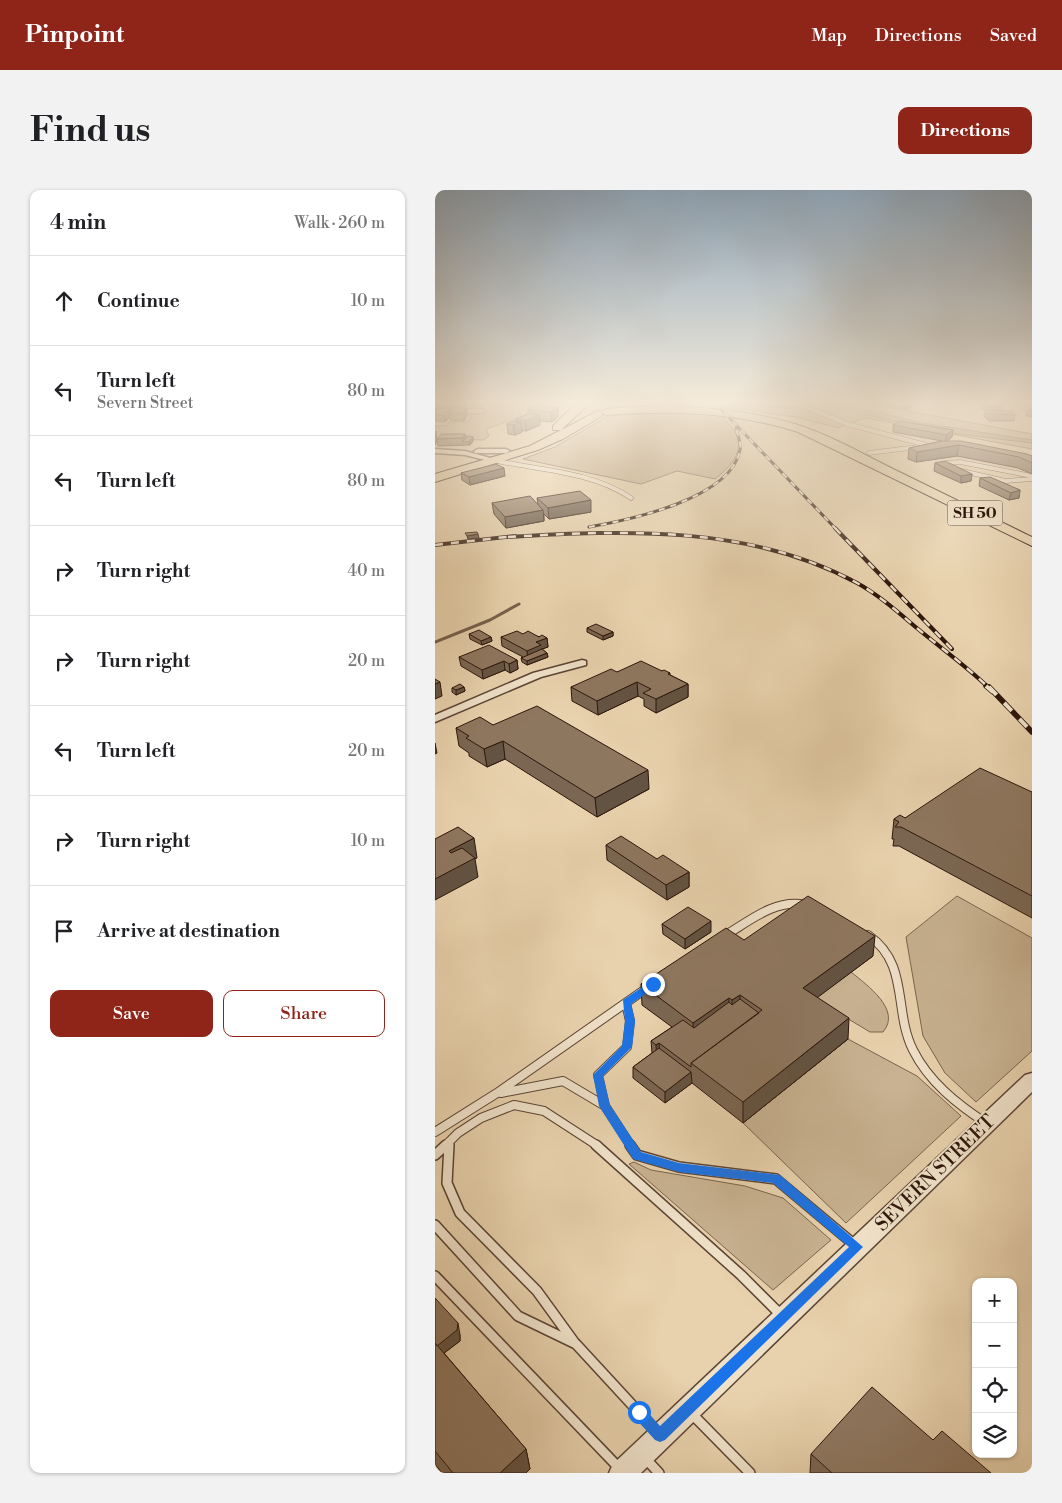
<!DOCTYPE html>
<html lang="en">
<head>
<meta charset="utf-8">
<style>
  :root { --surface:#fff; --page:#f2f2f2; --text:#202124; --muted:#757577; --line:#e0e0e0; --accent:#8f2418 }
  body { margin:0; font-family:"Libre Bodoni",serif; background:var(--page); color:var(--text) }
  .controls { position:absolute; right:15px; bottom:15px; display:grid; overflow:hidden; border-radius:10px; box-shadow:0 1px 4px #0004 }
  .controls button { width:45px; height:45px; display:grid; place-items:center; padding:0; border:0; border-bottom:1px solid var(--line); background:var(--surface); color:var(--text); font:25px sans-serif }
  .stop { position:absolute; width:15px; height:15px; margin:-11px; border:4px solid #1a73e8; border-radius:50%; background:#fff }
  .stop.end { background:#1a73e8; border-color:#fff; box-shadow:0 1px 5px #0008 }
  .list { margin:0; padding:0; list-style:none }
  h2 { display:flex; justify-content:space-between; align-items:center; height:65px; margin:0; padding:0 20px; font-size:21px }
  h2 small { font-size:16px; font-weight:400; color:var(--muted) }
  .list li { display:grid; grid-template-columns:32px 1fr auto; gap:15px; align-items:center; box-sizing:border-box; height:90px; padding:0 20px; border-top:1px solid var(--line) }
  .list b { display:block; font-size:19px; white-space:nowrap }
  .list p { margin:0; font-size:16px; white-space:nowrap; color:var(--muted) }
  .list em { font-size:16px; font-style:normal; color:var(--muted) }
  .actions { display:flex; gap:10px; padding:15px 20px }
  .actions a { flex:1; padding:11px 0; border:1px solid var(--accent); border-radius:10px; text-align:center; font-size:18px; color:var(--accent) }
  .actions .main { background:var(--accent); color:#fff }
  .icon { flex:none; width:28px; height:28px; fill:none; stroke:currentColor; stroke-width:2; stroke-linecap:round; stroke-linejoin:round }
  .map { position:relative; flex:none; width:597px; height:1283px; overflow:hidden; border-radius:10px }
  header { display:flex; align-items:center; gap:30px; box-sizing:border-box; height:70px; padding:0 25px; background:var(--accent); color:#fff }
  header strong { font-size:24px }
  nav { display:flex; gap:28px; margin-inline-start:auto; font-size:18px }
  .intro { display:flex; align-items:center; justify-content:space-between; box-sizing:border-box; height:120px; padding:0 30px }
  h1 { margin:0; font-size:35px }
  .button { padding:12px 22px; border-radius:10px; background:var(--accent); color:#fff; font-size:18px; font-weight:700 }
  main { display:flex; gap:30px; padding:0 30px }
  aside { flex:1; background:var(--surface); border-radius:10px; box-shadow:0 1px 4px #0004 }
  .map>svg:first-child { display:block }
  .green { fill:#c8b291; stroke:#7a644e }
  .water { fill:#a89276; stroke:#76604b }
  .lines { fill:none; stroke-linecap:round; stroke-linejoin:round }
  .stream-far1 { stroke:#76604b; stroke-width:2.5 }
  .stream { stroke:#76604b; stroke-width:3 }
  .service-far2-casing { stroke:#5b4434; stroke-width:5 }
  .service-far1-casing { stroke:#5b4434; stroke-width:10 }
  .service-casing { stroke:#5b4434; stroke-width:12 }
  .minor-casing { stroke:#5b4434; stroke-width:3 }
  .tertiary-casing { stroke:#5b4434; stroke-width:3 }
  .primary-casing { stroke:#2c150b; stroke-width:2 }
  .trunk-casing { stroke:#2c150b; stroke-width:2 }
  .service-far2 { stroke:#f0e2ca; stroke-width:4 }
  .service-far1 { stroke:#f0e2ca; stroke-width:8 }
  .service { stroke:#f0e2ca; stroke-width:9 }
  .minor { fill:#f0e2ca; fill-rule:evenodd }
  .tertiary { fill:#f0e2ca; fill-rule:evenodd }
  .primary { fill:#e8d2ad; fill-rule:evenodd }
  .trunk { fill:#e8d2ad; fill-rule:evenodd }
  .rail-far2-casing { stroke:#2c150b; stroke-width:3 }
  .rail-far1-casing { stroke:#2c150b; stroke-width:4 }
  .rail-casing { stroke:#2c150b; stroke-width:5.5 }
  .rail-far2 { stroke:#f0e2ca; stroke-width:2; stroke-dasharray:6; stroke-linecap:butt }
  .rail-far1 { stroke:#f0e2ca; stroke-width:2.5; stroke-dasharray:8; stroke-linecap:butt }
  .rail { stroke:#f0e2ca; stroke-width:4; stroke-dasharray:11; stroke-linecap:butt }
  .wall { fill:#7a6652; stroke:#2c150b }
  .shaded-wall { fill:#635342; stroke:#2c150b }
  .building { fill:#8e775f; stroke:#2c150b }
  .route { fill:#1a73e8 }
  .labels { text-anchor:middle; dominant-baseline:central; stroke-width:4; stroke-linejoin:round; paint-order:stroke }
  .shield { fill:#f0e2ca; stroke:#675244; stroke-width:1 }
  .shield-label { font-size:15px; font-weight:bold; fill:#2c150b }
  .near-street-label { font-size:19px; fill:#2c150b; stroke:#f0e2ca }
</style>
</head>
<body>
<header>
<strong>Pinpoint</strong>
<nav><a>Map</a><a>Directions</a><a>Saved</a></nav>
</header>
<div class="intro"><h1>Find us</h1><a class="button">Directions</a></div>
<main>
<aside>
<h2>4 min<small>Walk · 260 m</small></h2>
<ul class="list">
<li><svg class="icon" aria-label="ahead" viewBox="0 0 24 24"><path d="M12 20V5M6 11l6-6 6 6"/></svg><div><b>Continue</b></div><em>10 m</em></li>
<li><svg class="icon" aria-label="left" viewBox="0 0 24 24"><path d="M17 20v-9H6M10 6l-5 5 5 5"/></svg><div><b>Turn left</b><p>Severn Street</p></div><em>80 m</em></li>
<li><svg class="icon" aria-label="left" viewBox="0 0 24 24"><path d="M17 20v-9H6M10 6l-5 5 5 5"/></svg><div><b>Turn left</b></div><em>80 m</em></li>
<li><svg class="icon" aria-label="right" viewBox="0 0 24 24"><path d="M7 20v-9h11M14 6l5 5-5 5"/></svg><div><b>Turn right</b></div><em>40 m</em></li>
<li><svg class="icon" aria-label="right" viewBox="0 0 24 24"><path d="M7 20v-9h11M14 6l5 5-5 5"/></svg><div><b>Turn right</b></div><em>20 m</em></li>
<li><svg class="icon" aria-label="left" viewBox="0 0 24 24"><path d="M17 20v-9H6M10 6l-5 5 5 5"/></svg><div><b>Turn left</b></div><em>20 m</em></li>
<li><svg class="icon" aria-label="right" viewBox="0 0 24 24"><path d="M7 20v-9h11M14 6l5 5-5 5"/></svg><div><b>Turn right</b></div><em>10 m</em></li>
<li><svg class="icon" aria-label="arrive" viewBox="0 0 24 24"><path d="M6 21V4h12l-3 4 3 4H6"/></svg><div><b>Arrive at destination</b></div></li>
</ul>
<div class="actions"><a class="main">Save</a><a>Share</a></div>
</aside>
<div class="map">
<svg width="597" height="1283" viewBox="0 0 597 1283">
  <rect width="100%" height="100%" fill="#e8d2ad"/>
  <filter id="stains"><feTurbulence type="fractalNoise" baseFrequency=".004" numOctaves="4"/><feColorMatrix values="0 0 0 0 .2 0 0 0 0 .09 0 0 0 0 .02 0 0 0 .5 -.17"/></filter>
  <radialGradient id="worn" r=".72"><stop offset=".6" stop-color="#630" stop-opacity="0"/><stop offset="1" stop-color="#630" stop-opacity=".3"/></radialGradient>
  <path class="green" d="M 56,214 L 82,214 L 86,227 L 51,239 L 54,246 L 48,250 L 0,248 L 0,236 L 12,236 L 14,232 L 33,232 L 39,223 L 53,222 Z
    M 285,214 L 358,214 L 410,235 L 404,238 L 361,227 L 288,217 Z
    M 367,214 L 435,214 L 597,244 L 597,259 L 431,228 L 415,233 Z
    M 237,222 L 286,225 C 290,231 299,238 301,244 C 310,263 293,279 280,289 L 242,281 L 206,294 L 88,269 L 120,257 L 173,226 Z
    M 522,706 L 597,748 L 597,861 L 541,912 L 510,883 L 488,846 L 471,747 Z
    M 416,782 C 432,795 467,820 448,842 L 435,842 L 380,809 Z
    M 413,849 L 482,886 L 526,926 L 411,1033 L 308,933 Z
    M 199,972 L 216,980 L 310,996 L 348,1008 L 396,1050 L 338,1100 L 194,974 Z"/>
  <path class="water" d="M 383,214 L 408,214 L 487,233 L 597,250 L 597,253 L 507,242 Z"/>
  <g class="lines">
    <path class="stream-far1" d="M 304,214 L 360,218
      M 373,215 L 377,214"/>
    <path class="stream" d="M 0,452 L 55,430 L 84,414"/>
    <defs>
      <path id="service-far2" d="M 364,214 L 412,234 L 491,255
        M 434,263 L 482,257
        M 62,271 C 106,280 158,282 196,308
        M 515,278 L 512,277 L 512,273 L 525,272 L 597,286
        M 527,281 L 571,291 L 597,289"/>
      <path id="service-far1" d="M 291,745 C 314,731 342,708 370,715
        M 433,745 C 475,774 458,820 478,860 C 494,892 522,914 551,933
        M 191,813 L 195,831 L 192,857 L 163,885 L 170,916 L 196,956
        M 66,903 L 128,891 L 170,916
        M 0,942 L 62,903 L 212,798
        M 10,956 L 23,943 L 46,928 L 79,915 L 109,921 L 163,956
        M 14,956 L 14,952"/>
      <path id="service" d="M 14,955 L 12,993 L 25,1023 L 102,1101 L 139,1152
        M 161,955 L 306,1085 L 346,1125
        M 195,955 L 202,965 L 244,977 L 341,989 L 421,1056
        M 0,965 L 11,955
        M 0,1035 L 83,1126 L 141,1154 L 223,1243
        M 0,1086 L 185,1279
        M 256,1223 L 315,1283
        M 210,1268 L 224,1283"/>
      <path id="minor" d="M 597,214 L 597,218 L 590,220 L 587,218 Z
        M 0,219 L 47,219 L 50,221 L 47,223 L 0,223 Z
        M 0,259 L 30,261 L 66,271 L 62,273 L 30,265 L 0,263 Z
        M 43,259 L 71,259 L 75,261 L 71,263 L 40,263 L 39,261 Z
        M 147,470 L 151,471 L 151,475 L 106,487 L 0,532 L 0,525 L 98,483 Z"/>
      <path id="tertiary" d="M 597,883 L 597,902 L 206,1283 L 174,1283 L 178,1274 L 590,885 Z"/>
      <path id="primary" d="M 194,217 C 250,215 306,218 360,234 C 392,244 421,260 450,275 C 499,299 548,323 597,347 L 597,356 L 363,242 C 300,222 236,220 171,225 L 166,222 L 171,219 Z"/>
      <path id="trunk" d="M 140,214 L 154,214 L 126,240 L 118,240 L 118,236 Z
        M 163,221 L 167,222 L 167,226 L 128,249 L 103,260 L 0,292 L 0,284 L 95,256 Z"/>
    </defs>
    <use href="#service-far2" class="service-far2-casing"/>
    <use href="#service-far1" class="service-far1-casing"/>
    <use href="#service" class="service-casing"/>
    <use href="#minor" class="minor-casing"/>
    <use href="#tertiary" class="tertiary-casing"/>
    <use href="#primary" class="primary-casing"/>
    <use href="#trunk" class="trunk-casing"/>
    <use href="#service-far2" class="service-far2"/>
    <use href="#service-far1" class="service-far1"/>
    <use href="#service" class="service"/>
    <use href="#minor" class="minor"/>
    <use href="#tertiary" class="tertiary"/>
    <use href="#primary" class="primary"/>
    <use href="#trunk" class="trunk"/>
    <defs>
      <path id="rail-far2" d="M 281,214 L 401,339
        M 154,337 C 194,330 296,309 305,260 C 307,254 302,244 301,238"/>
      <path id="rail-far1" d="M 400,338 L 517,459
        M 73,347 C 191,340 315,335 422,393 C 444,405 464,423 483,439 C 506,458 531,476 553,497
        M 0,355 L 80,346"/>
      <path id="rail" d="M 551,496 L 558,502
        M 554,497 L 597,542"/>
    </defs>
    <use href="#rail-far2" class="rail-far2-casing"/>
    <use href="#rail-far1" class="rail-far1-casing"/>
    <use href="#rail" class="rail-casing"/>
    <use href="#rail-far2" class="rail-far2"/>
    <use href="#rail-far1" class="rail-far1"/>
    <use href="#rail" class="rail"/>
  </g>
  <path class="wall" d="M 13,214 L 31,214 L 29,218 L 31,218 L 32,225 L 29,231 L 15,230 L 14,227 L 10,232 L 0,231 L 0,220 L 15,218 L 15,222 L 18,218 L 13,218 Z
    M 33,214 L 49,214 L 47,217 L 34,216 Z
    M 93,214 L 110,214 L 110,217 L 123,218 L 123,227 L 117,232 L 104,231 L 105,235 L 91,241 L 87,240 L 87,242 L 80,245 L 73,244 L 72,234 L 81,231 L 81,229 L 93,224 L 93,218 L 94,217 Z
    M 453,214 L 477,214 L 476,217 L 471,220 L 453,216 Z
    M 545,214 L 567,215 L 566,220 L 580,225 L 579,231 L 554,231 L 549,226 L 550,220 L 545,217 Z
    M 597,216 L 597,227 L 591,226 L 592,220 Z
    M 458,235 L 518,240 L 517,247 L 512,251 L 597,266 L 597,284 L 583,278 L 522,266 L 481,272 L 473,269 L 474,258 L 507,251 L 458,242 Z
    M 38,247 L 38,251 L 35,255 L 3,256 L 2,249 Z
    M 500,273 L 537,284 L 536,291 L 526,293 L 499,281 Z
    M 26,283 L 70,286 L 35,295 L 27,290 Z
    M 545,288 L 585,300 L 584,308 L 574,310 L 544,296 Z
    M 102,308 L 156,322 L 114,329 L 109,324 L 109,331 L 71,338 L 59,324 L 57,313 L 103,315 Z
    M 152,438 L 178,442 L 178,446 L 168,450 L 152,442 Z
    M 34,444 L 56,447 L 57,451 L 47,455 L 35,449 Z
    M 88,444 L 112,448 L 113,457 L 107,459 L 112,463 L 113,467 L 92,475 L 87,472 L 86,468 L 88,467 L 67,456 L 66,447 Z
    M 24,467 L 82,470 L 83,479 L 75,483 L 70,480 L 48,489 L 26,476 Z
    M 227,481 L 235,483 L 235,485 L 253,494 L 253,507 L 221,523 L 209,516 L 209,509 L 203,506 L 163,525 L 137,511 L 136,497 L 182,482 Z
    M 29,497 L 30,501 L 21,505 L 17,502 L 17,498 Z
    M 58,535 L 214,599 L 162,627 L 70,569 L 52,577 L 34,566 L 34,563 L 24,556 L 21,538 Z
    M 597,602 L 597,728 L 464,656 L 458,656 L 459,649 L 457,649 L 459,629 L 470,628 Z
    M 171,655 L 222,669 L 254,682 L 254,697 L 232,710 L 172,670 Z
    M 227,734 L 276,742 L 250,759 L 228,744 Z
    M 309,750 L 438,766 L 382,807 L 413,849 L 308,933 L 257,893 L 230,913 L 198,888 L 198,877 L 217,863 L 216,851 L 237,837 L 207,815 L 206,794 Z
    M 0,1108 L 25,1145 L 25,1151 L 9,1163 L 91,1259 L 95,1279 L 91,1283 L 7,1283 L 0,1274 Z
    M 498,1250 L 556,1283 L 375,1283 L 376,1264 Z"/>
  <path class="shaded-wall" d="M 0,214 L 8,214 L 6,216 L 0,217 Z
    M 95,214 L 110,214 L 111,222 L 95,218 Z
    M 476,214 L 477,214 L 476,217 L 471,220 L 471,217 Z
    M 567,215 L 566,221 L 554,223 L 555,217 Z
    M 15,218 L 15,224 L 14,224 L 14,227 L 10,232 L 9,226 Z
    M 31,218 L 32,225 L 29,231 L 28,224 Z
    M 123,218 L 123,227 L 117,232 L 116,222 Z
    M 104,225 L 105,235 L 91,241 L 90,231 Z
    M 86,232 L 87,242 L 80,245 L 78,235 Z
    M 518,240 L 517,247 L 511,252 L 511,245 Z
    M 1,241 L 2,251 L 0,255 L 0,242 Z
    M 30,244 L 31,251 L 28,252 L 27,248 Z
    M 38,247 L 38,251 L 35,255 L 34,252 Z
    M 524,255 L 522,266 L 481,272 L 482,262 Z
    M 69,278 L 70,286 L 35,295 L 34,287 Z
    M 537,284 L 536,291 L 526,293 L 526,286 Z
    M 585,300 L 584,308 L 574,310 L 576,303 Z
    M 156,310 L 156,322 L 114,329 L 113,318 Z
    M 108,320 L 109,331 L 71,338 L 70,327 Z
    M 43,344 L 44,348 L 33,349 L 32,346 Z
    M 178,442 L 178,446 L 168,450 L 168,446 Z
    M 56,447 L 57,451 L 47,455 L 46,451 Z
    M 112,448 L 113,457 L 107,459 L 93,470 L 92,461 L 101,452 Z
    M 112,463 L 113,467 L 92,475 L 92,471 Z
    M 82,470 L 83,479 L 75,483 L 74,474 Z
    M 69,471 L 70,480 L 48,489 L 47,480 Z
    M 5,492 L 7,506 L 0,509 L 0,494 Z
    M 202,492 L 203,506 L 163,525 L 162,511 Z
    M 253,494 L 253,507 L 221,523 L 221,509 Z
    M 29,497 L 30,501 L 21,505 L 21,500 Z
    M 68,551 L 70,569 L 52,577 L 49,559 Z
    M 0,553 L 2,563 L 0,564 Z
    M 213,580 L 214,599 L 162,627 L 160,608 Z
    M 39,648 L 42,668 L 40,669 L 43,687 L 0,710 L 0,689 L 14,661 Z
    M 254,682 L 254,697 L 232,710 L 231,695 Z
    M 276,731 L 276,742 L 250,759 L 250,749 Z
    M 440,746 L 438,766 L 367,819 L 368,798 Z
    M 305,805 L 305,825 L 297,830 L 297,810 Z
    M 294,808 L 294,828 L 259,854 L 258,833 Z
    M 414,828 L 413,849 L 308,933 L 308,912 Z
    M 224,853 L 225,869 L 222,871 L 221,855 Z
    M 256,882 L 257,893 L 230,913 L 230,902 Z
    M 23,1133 L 25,1145 L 25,1151 L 4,1167 L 2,1156 Z
    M 91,1259 L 95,1279 L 91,1283 L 65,1283 Z"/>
  <path class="building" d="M 459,214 L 476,214 L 471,217 Z
    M 551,214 L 566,214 L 567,215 L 555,217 Z
    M 96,215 L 123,218 L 116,222 L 94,220 L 97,218 L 93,218 Z
    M 597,216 L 597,221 L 592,220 Z
    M 1,218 L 15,218 L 9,226 L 0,224 L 0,220 Z
    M 18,218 L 31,218 L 28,224 L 14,224 Z
    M 550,220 L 578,221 L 580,225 L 555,224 Z
    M 94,223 L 104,225 L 90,231 L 81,229 Z
    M 79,231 L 86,232 L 78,235 L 72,234 Z
    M 465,231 L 518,240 L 511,245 L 458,235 Z
    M 6,244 L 30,244 L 27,248 L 2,249 Z
    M 32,246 L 38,247 L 34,252 L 28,252 Z
    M 508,251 L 526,251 L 592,264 L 597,266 L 597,273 L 584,267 L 524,255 L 482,262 L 474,258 Z
    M 510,271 L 537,284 L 526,286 L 500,273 Z
    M 61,274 L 69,278 L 34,287 L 26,283 Z
    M 555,287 L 585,300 L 576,303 L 545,288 Z
    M 145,301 L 156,310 L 113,318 L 102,308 Z
    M 95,306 L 108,320 L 70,327 L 57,313 Z
    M 42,342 L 43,344 L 32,346 L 30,343 Z
    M 161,434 L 178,442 L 168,446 L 152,438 Z
    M 44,440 L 56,447 L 46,451 L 34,444 Z
    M 82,441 L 88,444 L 93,441 L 104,447 L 107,445 L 112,448 L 101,452 L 106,455 L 92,461 L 66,447 Z
    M 54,455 L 82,470 L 74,474 L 69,471 L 47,480 L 24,467 Z
    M 107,459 L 112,463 L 92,471 L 86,468 Z
    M 206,471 L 227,481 L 229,480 L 235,483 L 233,484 L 253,494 L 221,509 L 208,503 L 216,499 L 202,492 L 162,511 L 136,497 L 176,479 L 182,482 Z
    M 0,489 L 5,492 L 0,494 Z
    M 25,494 L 29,497 L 21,500 L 17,498 Z
    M 102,516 L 213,580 L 160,608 L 68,551 L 49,559 L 31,548 L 34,546 L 21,538 L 45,527 L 58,535 Z
    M 545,578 L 597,602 L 597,706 L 466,637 L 460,637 L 464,632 L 459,629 L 465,625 L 470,628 Z
    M 23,637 L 39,648 L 14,661 L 16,663 L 27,658 L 40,668 L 0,689 L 0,649 Z
    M 186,646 L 222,669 L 228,665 L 254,682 L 231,695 L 171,655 Z
    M 373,706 L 440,746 L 368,798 L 414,828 L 308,912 L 256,873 L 327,820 L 305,805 L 297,810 L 294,808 L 258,833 L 206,794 L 291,738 L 309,750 Z
    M 253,717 L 276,731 L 250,749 L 227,734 Z
    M 305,809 L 324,823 L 256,873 L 256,877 L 224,853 L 221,855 L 216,851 L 248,830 L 259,838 L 294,812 L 297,815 Z
    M 224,858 L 256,882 L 230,902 L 198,877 Z
    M 0,1108 L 23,1133 L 22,1140 L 2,1156 L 0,1153 Z
    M 0,1153 L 91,1259 L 65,1283 L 18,1283 L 0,1261 Z
    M 437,1197 L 498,1250 L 507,1241 L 556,1283 L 397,1283 L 376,1264 Z"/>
  <linearGradient id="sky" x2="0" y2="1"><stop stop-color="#8ea6ba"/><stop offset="0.54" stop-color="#f5ebda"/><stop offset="1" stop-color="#f5ebda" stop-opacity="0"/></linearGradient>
  <rect width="597" height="394" fill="url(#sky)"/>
  <path class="route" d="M 218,790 L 222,791 L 222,796 L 196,814 L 200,831 L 197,857 L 168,886 L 175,915 L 206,962 L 244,973 L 345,985 L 428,1057 L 230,1250 L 225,1252 L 220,1250 L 199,1227 L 197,1222 L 199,1217 L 204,1216 L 208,1217 L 225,1236 L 414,1057 L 338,993 L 244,982 L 198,969 L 164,916 L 158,885 L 187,856 L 190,831 L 188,810 Z"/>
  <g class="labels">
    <rect class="shield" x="512.5" y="310.5" width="55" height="25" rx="4"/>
    <g class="shield-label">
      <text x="540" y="323">SH 50</text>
    </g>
    <g class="near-street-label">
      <text transform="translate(500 983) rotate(-44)">SEVERN STREET</text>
    </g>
  </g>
  <rect width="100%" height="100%" filter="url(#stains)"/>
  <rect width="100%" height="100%" fill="url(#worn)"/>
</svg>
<div class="controls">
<button>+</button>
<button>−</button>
<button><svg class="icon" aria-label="locate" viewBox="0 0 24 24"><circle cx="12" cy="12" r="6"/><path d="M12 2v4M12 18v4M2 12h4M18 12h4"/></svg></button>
<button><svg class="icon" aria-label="layers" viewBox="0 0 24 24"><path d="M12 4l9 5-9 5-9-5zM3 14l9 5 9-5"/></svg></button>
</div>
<div class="stop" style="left:204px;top:1222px"></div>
<div class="stop end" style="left:218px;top:794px"></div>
</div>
</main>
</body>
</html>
